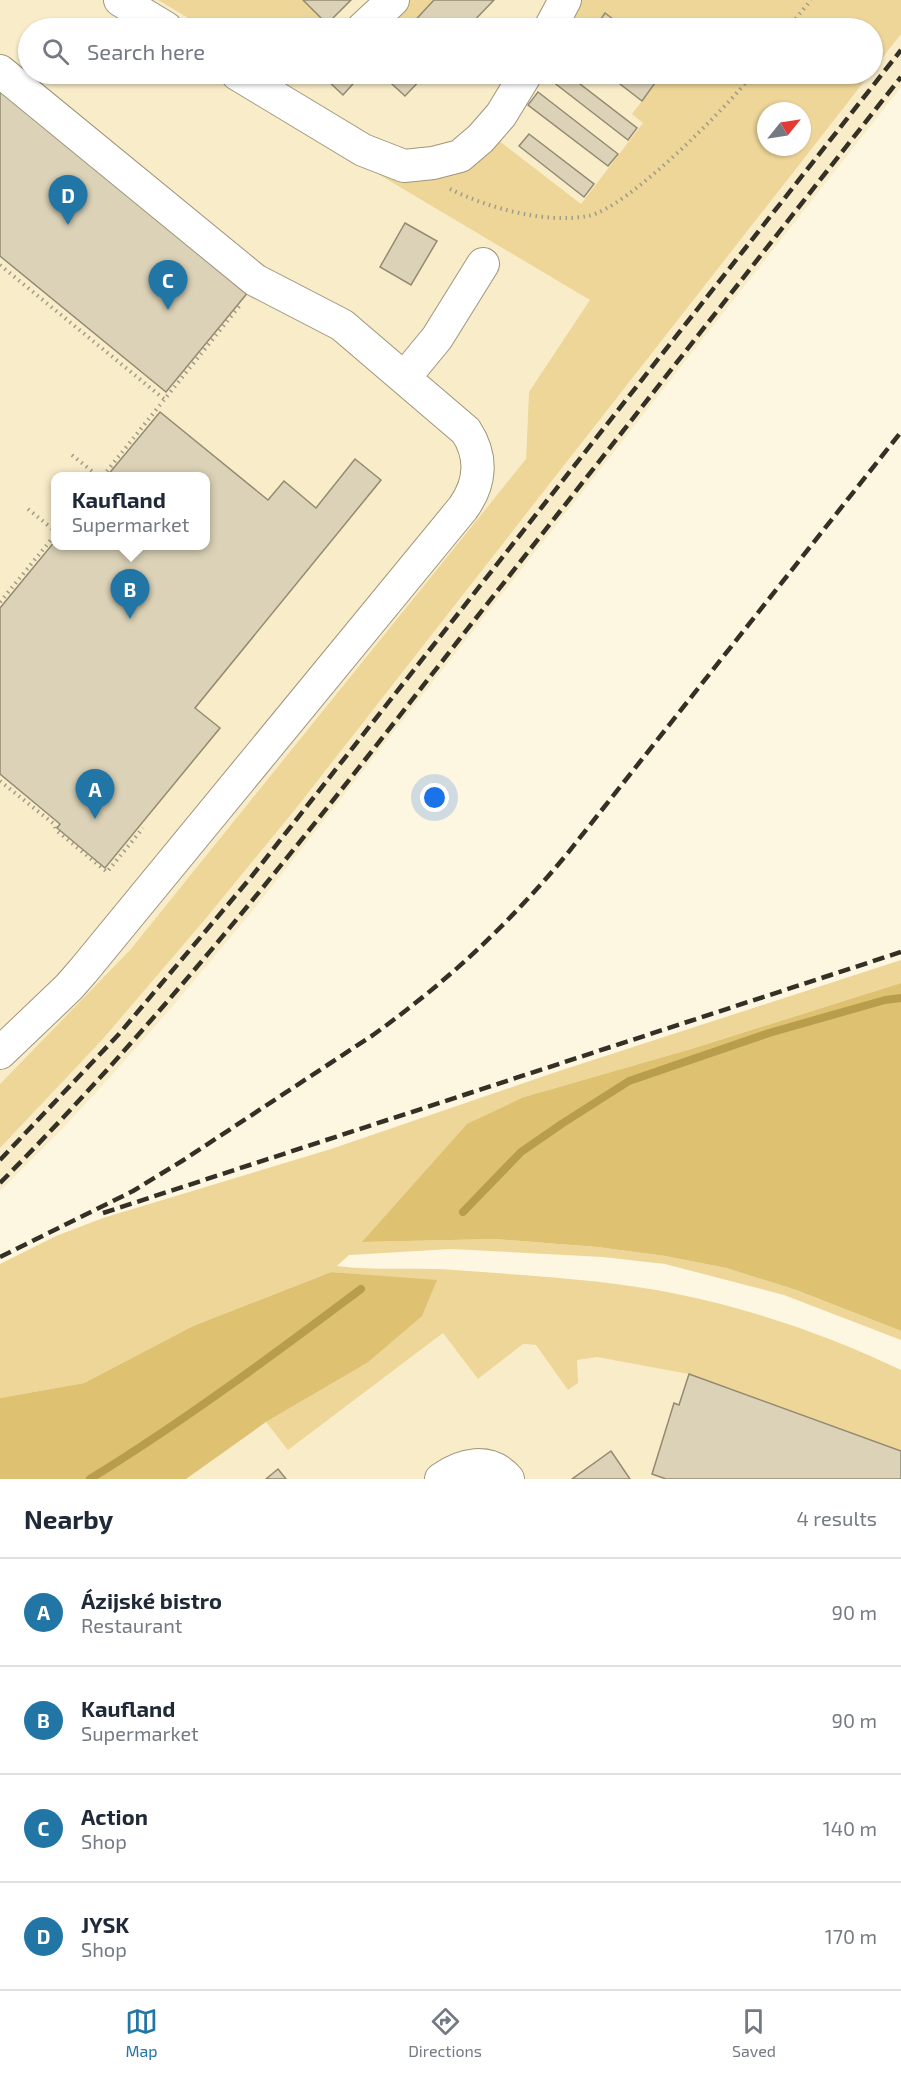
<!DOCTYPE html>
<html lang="en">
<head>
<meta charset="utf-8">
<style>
  :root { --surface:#fff; --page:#f2f2f3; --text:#1f2937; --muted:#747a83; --line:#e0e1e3; --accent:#2276a6 }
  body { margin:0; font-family:"Exo 2",sans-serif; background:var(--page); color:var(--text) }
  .compass { position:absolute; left:757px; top:102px; width:54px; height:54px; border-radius:50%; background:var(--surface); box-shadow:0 2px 4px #0004; rotate:60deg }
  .you { position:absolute; left:435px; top:798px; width:21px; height:21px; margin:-15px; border:4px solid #fff; border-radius:50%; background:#1a73e8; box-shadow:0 0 0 9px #1a73e833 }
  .badge { display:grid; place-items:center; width:39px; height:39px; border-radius:50%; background:var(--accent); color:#fff; font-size:20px; font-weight:700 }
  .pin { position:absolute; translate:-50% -50px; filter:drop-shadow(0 2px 3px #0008) }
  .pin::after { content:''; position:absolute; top:32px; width:21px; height:18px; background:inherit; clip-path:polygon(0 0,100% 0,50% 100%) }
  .popup { position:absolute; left:51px; top:472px; width:159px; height:78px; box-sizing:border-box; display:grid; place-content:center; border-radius:12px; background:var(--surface); filter:drop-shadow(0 2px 4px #0005); font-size:20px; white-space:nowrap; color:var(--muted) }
  .popup b { font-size:22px; color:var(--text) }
  .popup::after { content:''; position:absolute; left:50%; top:100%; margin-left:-12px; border:12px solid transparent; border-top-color:var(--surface) }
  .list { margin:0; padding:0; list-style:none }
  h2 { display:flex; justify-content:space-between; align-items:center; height:78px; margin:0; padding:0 24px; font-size:26px }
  h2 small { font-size:20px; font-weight:400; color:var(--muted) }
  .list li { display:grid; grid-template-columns:39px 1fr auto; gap:18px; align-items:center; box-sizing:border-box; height:108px; padding:0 24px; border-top:2px solid var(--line) }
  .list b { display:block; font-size:22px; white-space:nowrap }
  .list p { margin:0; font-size:20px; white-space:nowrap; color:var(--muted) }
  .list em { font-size:20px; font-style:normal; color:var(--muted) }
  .icon { flex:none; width:33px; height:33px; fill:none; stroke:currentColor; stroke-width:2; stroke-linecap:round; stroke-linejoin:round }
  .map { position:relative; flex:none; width:901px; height:1479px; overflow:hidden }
  .search { position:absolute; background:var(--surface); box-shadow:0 2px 4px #0004; left:18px; right:18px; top:18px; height:66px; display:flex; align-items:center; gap:15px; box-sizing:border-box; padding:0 21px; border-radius:33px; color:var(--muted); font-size:22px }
  .sheet { height:510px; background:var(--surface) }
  nav { display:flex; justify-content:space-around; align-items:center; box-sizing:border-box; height:84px; border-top:2px solid var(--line); background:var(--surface); font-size:16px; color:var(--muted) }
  nav a { display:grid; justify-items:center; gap:3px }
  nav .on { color:var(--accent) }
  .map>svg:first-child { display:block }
  .built { fill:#f8ecc9; fill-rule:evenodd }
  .green { fill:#edd698; fill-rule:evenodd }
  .forest { fill:#dec272 }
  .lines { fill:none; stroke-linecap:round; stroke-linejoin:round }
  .stream { stroke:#b89d4c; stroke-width:8 }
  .building { fill:#dbd2b7; stroke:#938a71; stroke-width:1.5 }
  .minor-casing { stroke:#9e957c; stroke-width:34 }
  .path { stroke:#a19b8a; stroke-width:4; stroke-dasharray:1.5 4.5; stroke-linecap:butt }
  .minor { stroke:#fff; stroke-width:32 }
  .rail { stroke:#343025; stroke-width:4.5; stroke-dasharray:12 6; stroke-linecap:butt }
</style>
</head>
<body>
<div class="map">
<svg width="901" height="1479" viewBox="0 0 901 1479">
  <rect width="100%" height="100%" fill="#fdf6e0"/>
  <path class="built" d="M 0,0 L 900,0 L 872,28 L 28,28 L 28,74 L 842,74 L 802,111 L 766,111 L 766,147 L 529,392 L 526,459 L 130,950 L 0,1084 ZM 55,476 L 205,476 L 205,546 L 55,546 Z
    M 901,34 L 901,87 L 258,904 L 172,1007 L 111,1076 L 63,1128 L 0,1191 L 0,1148 L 102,1040 L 202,923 L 553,480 L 774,194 L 870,74 L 872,74 L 873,70 Z
    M 443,1333 L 478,1379 L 523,1344 L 750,1372 L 901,1479 L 186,1479 L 266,1422 L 289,1449 Z"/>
  <path class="green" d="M 158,0 L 303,0 L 327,24 L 330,21 L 338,28 L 205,28 Z
    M 401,0 L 434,0 L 408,28 L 371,28 Z
    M 575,0 L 901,0 L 901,34 L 873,70 L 872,28 L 625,28 L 605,14 L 594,28 L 561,28 Z
    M 210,74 L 230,74 L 402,175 L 494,137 L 581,204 L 643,123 L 632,114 L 655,84 L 643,74 L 870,74 L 297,807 L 202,923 L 102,1040 L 0,1148 L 0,1084 L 130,950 L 526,459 L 529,392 L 590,300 ZM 766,111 L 802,111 L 802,147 L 766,147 Z
    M 901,960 L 901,983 L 691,1049 L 524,1097 L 363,1242 L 495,1239 L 597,1247 L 665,1256 L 726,1268 L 796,1290 L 901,1331 L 901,1340 L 784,1295 L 665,1264 L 603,1257 L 451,1249 L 349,1255 L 337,1266 C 376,1271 416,1267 455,1270 C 529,1276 605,1279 677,1294 C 755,1310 830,1336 901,1370 L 901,1451 L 689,1374 L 597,1357 L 577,1360 L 578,1383 L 568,1390 L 536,1345 L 523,1344 L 478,1379 L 443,1333 L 288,1450 L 266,1422 L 367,1363 L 436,1281 L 331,1272 L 193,1326 L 84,1383 L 0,1398 L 0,1264 L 56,1236 L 103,1218 L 331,1149 L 553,1073 Z"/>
  <path class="forest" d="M 901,983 L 901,1331 L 796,1290 L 726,1268 L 665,1256 L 597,1247 L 495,1239 L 362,1242 L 467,1124 L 524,1097 L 691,1049 Z
    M 331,1272 L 437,1280 L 422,1316 L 367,1363 L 266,1422 L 186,1479 L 0,1479 L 0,1398 L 84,1383 L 193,1326 Z"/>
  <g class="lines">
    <path class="stream" d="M 463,1212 L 521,1152 L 563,1123 L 629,1081 L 769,1033 L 885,1000 L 901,998
      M 90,1479 C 184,1421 273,1355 361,1289"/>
  </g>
  <path class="building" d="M 303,0 L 351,0 L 327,24 Z
    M 434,0 L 494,0 L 467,28 L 408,28 Z
    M 605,13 L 625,28 L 606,28 L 598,23 Z
    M 331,74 L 362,74 L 343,95 L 326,79 Z
    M 381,74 L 426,74 L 405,96 Z
    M 552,74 L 567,74 L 637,128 L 628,140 L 548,78 Z
    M 607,74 L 643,74 L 655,83 L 642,101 Z
    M 0,87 L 249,291 L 166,392 L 0,256 Z
    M 538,92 L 618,154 L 608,166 L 528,105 Z
    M 529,134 L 594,184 L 584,197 L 519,146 Z
    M 405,223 L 437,241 L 411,285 L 380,267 Z
    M 160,412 L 268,500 L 284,481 L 316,508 L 355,459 L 381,480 L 195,708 L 220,728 L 105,868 L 57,828 L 60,824 L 0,774 L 0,608 L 55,541 L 55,546 L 205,546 L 205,476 L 107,476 Z
    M 689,1374 L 901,1451 L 901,1479 L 666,1479 L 652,1474 L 674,1403 L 679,1405 Z
    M 611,1451 L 630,1479 L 572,1479 Z
    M 278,1469 L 286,1479 L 266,1479 Z"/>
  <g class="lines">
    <defs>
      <path id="minor" d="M 120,0 L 166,28
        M 363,28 L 393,0
        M 550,28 L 565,0
        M 0,71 L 255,280 L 342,325 L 466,431 C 483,457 481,483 463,508 L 83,971 L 69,987 L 0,1053
        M 237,74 L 363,150 L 404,166 L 433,163 L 460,156 L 481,138 L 501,115 L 526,74
        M 404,378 L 437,338 L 483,264
        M 441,1479 C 462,1464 489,1457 508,1479"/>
    </defs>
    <use href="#minor" class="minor-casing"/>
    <path class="path" d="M 788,28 L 811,0
      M 450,189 C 488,208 546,224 588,216 C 628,208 726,108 753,74
      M 0,265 L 164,399
      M 72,455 L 98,476
      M 103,476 L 241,304
      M 28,509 L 55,531
      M 0,602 L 55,535
      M 0,781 L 54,824 L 56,830 L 107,872 L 143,828"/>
    <use href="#minor" class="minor"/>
    <path class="rail" d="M 0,1160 L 119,1034 L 252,876 L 901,50
      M 0,1183 C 167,1015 312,828 458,641 C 606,453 753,265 901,77
      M 103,1213 L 901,952
      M 0,1257 L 133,1191 L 182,1161 L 373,1035 C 448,981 508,925 567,854 L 901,432"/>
  </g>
</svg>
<svg class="compass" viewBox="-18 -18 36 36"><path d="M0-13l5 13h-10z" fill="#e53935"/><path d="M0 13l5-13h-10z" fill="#747a83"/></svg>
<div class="you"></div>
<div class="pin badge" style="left:95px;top:819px">A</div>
<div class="pin badge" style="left:130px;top:619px">B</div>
<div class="popup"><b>Kaufland</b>Supermarket</div>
<div class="pin badge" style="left:168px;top:310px">C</div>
<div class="pin badge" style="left:68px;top:225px">D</div>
<div class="search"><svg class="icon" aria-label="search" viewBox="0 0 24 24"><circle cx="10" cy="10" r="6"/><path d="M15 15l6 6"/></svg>Search here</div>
</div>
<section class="sheet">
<h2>Nearby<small>4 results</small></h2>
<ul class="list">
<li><span class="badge">A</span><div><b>Ázijské bistro</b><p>Restaurant</p></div><em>90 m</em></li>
<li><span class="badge">B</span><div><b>Kaufland</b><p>Supermarket</p></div><em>90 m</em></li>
<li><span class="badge">C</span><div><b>Action</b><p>Shop</p></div><em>140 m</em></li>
<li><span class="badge">D</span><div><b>JYSK</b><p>Shop</p></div><em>170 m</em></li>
</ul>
</section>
<nav>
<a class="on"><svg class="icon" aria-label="map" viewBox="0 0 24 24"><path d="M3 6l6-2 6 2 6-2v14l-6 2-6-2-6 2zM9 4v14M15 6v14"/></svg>Map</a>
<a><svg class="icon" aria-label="directions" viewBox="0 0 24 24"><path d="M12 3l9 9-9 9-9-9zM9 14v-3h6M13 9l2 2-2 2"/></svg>Directions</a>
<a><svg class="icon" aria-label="saved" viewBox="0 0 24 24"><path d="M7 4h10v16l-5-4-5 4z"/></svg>Saved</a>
</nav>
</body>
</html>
